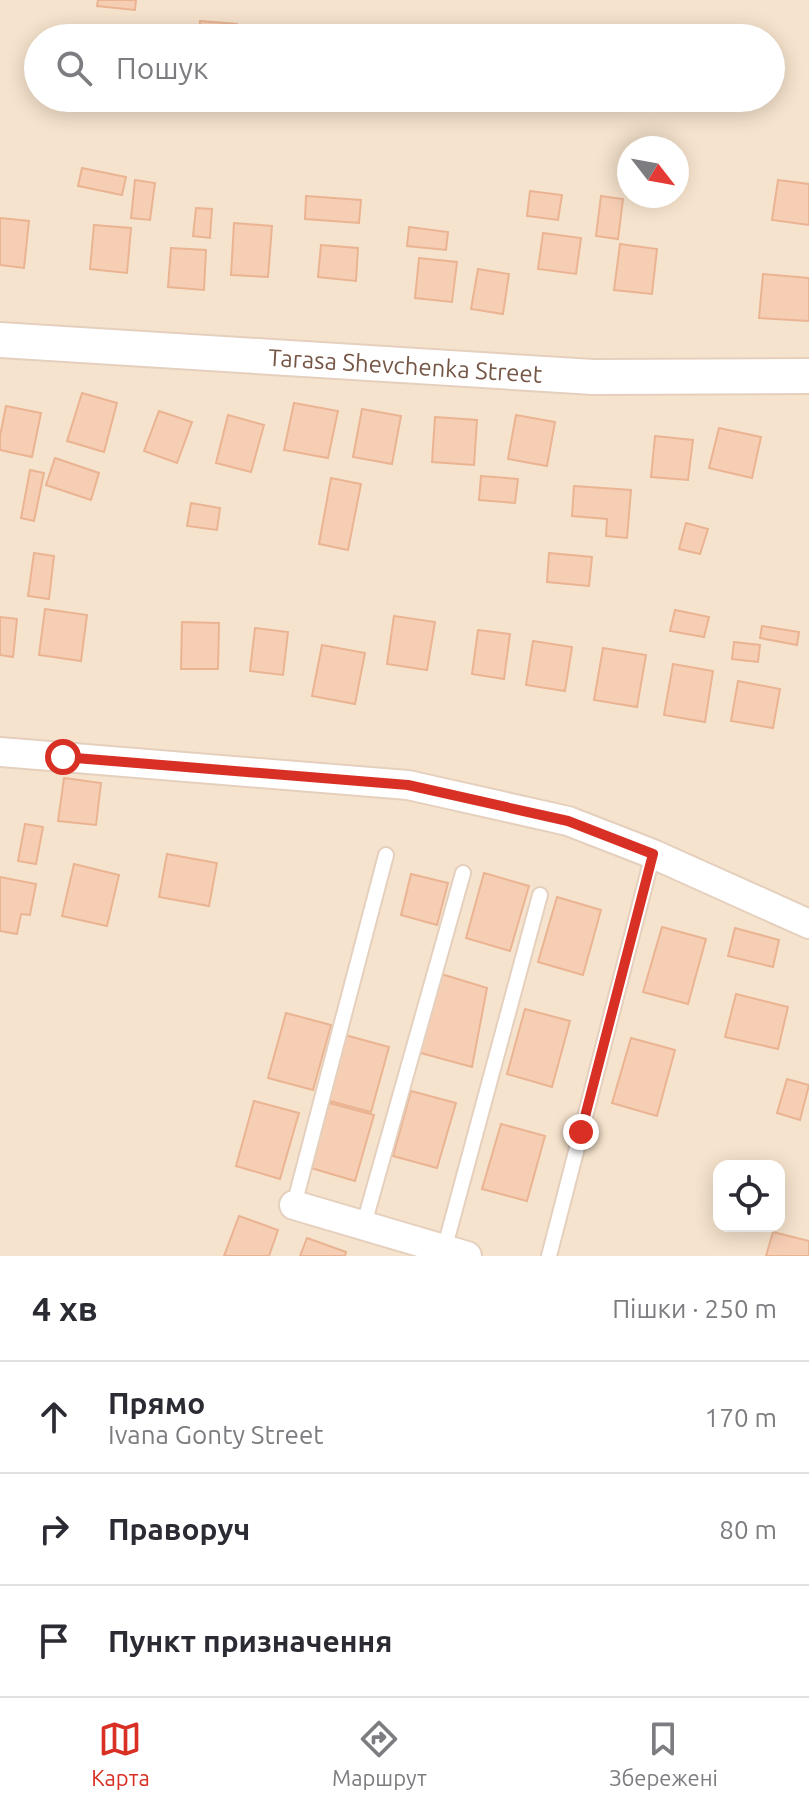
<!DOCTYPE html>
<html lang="uk">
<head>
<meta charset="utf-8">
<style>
  :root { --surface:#fff; --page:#f2f2f3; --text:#2b2b33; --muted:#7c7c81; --line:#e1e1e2; --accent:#d93025 }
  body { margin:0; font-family:Ubuntu,sans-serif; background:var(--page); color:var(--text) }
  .controls { position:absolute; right:24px; bottom:24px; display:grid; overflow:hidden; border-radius:16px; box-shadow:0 4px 20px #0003 }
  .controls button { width:72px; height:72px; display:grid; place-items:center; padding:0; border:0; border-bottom:2px solid var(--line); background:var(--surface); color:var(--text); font:40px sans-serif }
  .compass { position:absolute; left:617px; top:136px; width:72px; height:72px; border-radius:50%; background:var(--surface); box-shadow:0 4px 20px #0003; rotate:121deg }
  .stop { position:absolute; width:24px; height:24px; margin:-18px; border:6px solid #d93025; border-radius:50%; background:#fff }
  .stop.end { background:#d93025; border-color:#fff; box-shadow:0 2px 8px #0008 }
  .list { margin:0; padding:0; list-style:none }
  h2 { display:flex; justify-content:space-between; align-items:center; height:104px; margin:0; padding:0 32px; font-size:34px }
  h2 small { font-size:26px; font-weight:400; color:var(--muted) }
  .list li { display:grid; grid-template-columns:52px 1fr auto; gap:24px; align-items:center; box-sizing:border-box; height:112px; padding:0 32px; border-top:2px solid var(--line) }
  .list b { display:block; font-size:30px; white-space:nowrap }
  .list p { margin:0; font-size:26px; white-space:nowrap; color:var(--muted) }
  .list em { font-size:26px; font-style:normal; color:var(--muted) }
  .icon { flex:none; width:44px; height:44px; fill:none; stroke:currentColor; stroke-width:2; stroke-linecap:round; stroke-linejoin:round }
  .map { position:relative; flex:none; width:809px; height:1256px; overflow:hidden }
  .search { position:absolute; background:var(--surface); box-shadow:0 4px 20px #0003; left:24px; right:24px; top:24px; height:88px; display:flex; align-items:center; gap:20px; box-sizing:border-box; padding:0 28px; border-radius:44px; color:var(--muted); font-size:30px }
  .sheet { height:440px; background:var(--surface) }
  nav { display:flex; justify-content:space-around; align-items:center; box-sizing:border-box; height:112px; border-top:2px solid var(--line); background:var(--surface); font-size:22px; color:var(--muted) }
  nav a { display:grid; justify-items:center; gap:4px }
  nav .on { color:var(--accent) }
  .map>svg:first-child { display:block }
  .residential { fill:#f6e3cd; fill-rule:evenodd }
  .building { fill:#f6ceb4; stroke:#eab493; stroke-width:2 }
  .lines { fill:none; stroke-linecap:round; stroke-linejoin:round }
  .service-casing { stroke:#e5cfbd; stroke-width:18 }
  .minor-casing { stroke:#e5cfbd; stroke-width:32 }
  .tertiary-casing { stroke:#e5cfbd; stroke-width:38 }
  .service { stroke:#fff; stroke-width:14 }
  .minor { stroke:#fff; stroke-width:28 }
  .tertiary { stroke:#fff; stroke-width:34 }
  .route { stroke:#d93025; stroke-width:10 }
  .labels { text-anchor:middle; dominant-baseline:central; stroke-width:6; stroke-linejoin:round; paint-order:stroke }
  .street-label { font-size:24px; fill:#765645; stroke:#fff5e7 }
</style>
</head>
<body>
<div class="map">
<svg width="809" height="1256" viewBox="0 0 809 1256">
  <rect width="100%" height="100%" fill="#fef2df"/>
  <path class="residential" d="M 0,0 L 809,0 L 809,1256 L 0,1256 ZM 38,38 L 771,38 L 771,98 L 38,98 ZM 629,148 L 677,148 L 677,196 L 629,196 ZM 719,1166 L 779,1166 L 779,1226 L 719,1226 Z"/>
  <path class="building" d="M 98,0 L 136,0 L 135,10 L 97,6 Z
    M 200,21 L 237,24 L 236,38 L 199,38 Z
    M 82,168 L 126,177 L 122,195 L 78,186 Z
    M 135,180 L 155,183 L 150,220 L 131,218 Z
    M 778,180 L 809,184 L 809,225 L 772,220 Z
    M 530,191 L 562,195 L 558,220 L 527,216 Z
    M 306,196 L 361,200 L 359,223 L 305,219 Z
    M 601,196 L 623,199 L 618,239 L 596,236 Z
    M 196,208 L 212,209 L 210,238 L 193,236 Z
    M 0,218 L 29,221 L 24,268 L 0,265 Z
    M 234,223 L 272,226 L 268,277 L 231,275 Z
    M 94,225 L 131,228 L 127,273 L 90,269 Z
    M 409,227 L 448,232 L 446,250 L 407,246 Z
    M 543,233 L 581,238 L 576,274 L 538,269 Z
    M 620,244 L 657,249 L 652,294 L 614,290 Z
    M 321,245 L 358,248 L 356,281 L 318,277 Z
    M 171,248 L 206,250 L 204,290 L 168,287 Z
    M 419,258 L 457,262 L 452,302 L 415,298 Z
    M 478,269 L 509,274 L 503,314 L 471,309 Z
    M 763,274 L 809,278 L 809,321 L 759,318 Z
    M 82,393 L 117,403 L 104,452 L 67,441 Z
    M 294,403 L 338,411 L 328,458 L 284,450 Z
    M 6,406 L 41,413 L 32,457 L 0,450 L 0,436 Z
    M 362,409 L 401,416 L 392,464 L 353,457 Z
    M 159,411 L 192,422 L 177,463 L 144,451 Z
    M 228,415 L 264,425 L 251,472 L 216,463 Z
    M 516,415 L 555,422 L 547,466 L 508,459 Z
    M 435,417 L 477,420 L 474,465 L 432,462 Z
    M 719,428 L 761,437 L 752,478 L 709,468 Z
    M 655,436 L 693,440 L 688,480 L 651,477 Z
    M 55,458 L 99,473 L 91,500 L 46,485 Z
    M 30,470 L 44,473 L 34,521 L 21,518 Z
    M 481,476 L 518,479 L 515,503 L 479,500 Z
    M 331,478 L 361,484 L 348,550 L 319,544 Z
    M 574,486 L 631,490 L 627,538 L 606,536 L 607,519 L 572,516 Z
    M 191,503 L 220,508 L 217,530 L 187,526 Z
    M 686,523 L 708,529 L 700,554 L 679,549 Z
    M 34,553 L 54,556 L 49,599 L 28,596 Z
    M 549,553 L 592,557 L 589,586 L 547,582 Z
    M 45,609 L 87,615 L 81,661 L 39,655 Z
    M 675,610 L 709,617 L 704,637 L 670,631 Z
    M 394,616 L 435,622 L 427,670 L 387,664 Z
    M 0,617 L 17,619 L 13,657 L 0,655 Z
    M 182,622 L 219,623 L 218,669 L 181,669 Z
    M 762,626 L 799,632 L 797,645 L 760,638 Z
    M 255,628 L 288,632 L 283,675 L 250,671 Z
    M 478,630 L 510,634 L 504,679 L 472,674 Z
    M 533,641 L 572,647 L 565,691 L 526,685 Z
    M 734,642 L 760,645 L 758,662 L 732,659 Z
    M 322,645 L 365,653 L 355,704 L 312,696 Z
    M 603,648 L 646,655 L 637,707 L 594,700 Z
    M 673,664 L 713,671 L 705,722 L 664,715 Z
    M 738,681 L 780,689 L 773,728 L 731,721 Z
    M 64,778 L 101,783 L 96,825 L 58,821 Z
    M 25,824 L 43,827 L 36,864 L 18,861 Z
    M 167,854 L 217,863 L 209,906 L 159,897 Z
    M 74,864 L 119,875 L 107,926 L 62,916 Z
    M 484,873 L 529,886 L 510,951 L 466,938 Z
    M 411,874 L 448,883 L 437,925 L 401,915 Z
    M 0,877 L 36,884 L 30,915 L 21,914 L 17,934 L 0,931 Z
    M 557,897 L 601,910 L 583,975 L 538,962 Z
    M 662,927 L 706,939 L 688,1004 L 643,992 Z
    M 735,928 L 779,940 L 773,967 L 728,956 Z
    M 438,973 L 487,988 L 472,1067 L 417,1052 Z
    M 736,994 L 788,1007 L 778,1049 L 725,1037 Z
    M 525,1009 L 570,1021 L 552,1087 L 507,1074 Z
    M 286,1013 L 331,1025 L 313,1090 L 268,1078 Z
    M 345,1035 L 389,1047 L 371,1112 L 326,1100 Z
    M 631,1038 L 675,1050 L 657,1116 L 612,1103 Z
    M 787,1079 L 809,1085 L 800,1120 L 777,1113 Z
    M 411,1091 L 456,1103 L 437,1168 L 393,1156 Z
    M 254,1101 L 299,1113 L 280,1179 L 236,1166 Z
    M 329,1103 L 374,1115 L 355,1181 L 311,1168 Z
    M 501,1124 L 545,1136 L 527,1201 L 482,1189 Z
    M 239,1216 L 278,1230 L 269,1256 L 224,1256 Z
    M 773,1232 L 809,1241 L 809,1256 L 766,1256 Z
    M 307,1238 L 346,1252 L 345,1256 L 300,1256 Z"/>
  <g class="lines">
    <defs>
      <path id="service" d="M 294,1205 L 386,855
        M 364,1224 L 463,873
        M 444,1250 L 540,895
        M 549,1256 L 653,854"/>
      <path id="minor" d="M 0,752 L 408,785 L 568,821 L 653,854 L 809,924
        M 294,1205 L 467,1256"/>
      <g id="tertiary">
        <path id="s1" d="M 0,340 L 593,377 L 809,376"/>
      </g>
    </defs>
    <use href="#service" class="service-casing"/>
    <use href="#minor" class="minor-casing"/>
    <use href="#tertiary" class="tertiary-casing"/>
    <use href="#service" class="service"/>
    <use href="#minor" class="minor"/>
    <use href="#tertiary" class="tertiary"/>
  </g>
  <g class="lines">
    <path class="route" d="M 63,757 L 408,785 L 568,821 L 653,854 L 581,1132"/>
  </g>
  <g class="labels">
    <g class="street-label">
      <text stroke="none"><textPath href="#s1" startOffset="406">Tarasa Shevchenka Street</textPath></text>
    </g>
  </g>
</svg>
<div class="controls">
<button><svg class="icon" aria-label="locate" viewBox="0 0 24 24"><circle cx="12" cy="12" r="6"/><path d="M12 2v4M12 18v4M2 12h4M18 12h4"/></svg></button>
</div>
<svg class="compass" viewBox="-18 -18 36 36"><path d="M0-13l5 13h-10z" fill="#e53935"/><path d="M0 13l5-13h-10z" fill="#7c7c81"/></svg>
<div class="stop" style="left:63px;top:757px"></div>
<div class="stop end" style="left:581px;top:1132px"></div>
<div class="search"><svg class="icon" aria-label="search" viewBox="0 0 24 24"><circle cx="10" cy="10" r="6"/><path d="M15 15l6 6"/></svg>Пошук</div>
</div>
<section class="sheet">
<h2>4 хв<small>Пішки · 250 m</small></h2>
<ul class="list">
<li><svg class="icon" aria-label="ahead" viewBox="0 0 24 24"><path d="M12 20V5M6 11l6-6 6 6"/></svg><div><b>Прямо</b><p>Ivana Gonty Street</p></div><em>170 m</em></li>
<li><svg class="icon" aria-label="right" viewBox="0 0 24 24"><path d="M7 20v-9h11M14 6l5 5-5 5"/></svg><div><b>Праворуч</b></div><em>80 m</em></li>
<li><svg class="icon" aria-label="arrive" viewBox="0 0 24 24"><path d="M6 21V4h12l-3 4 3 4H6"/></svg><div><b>Пункт призначення</b></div></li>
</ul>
</section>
<nav>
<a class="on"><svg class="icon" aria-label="map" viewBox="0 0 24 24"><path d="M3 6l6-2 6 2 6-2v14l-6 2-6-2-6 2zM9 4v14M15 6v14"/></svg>Карта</a>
<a><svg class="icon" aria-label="directions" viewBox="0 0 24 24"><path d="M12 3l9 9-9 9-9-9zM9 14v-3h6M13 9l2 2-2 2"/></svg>Маршрут</a>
<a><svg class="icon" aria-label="saved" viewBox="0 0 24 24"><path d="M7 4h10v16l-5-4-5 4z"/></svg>Збережені</a>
</nav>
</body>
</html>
